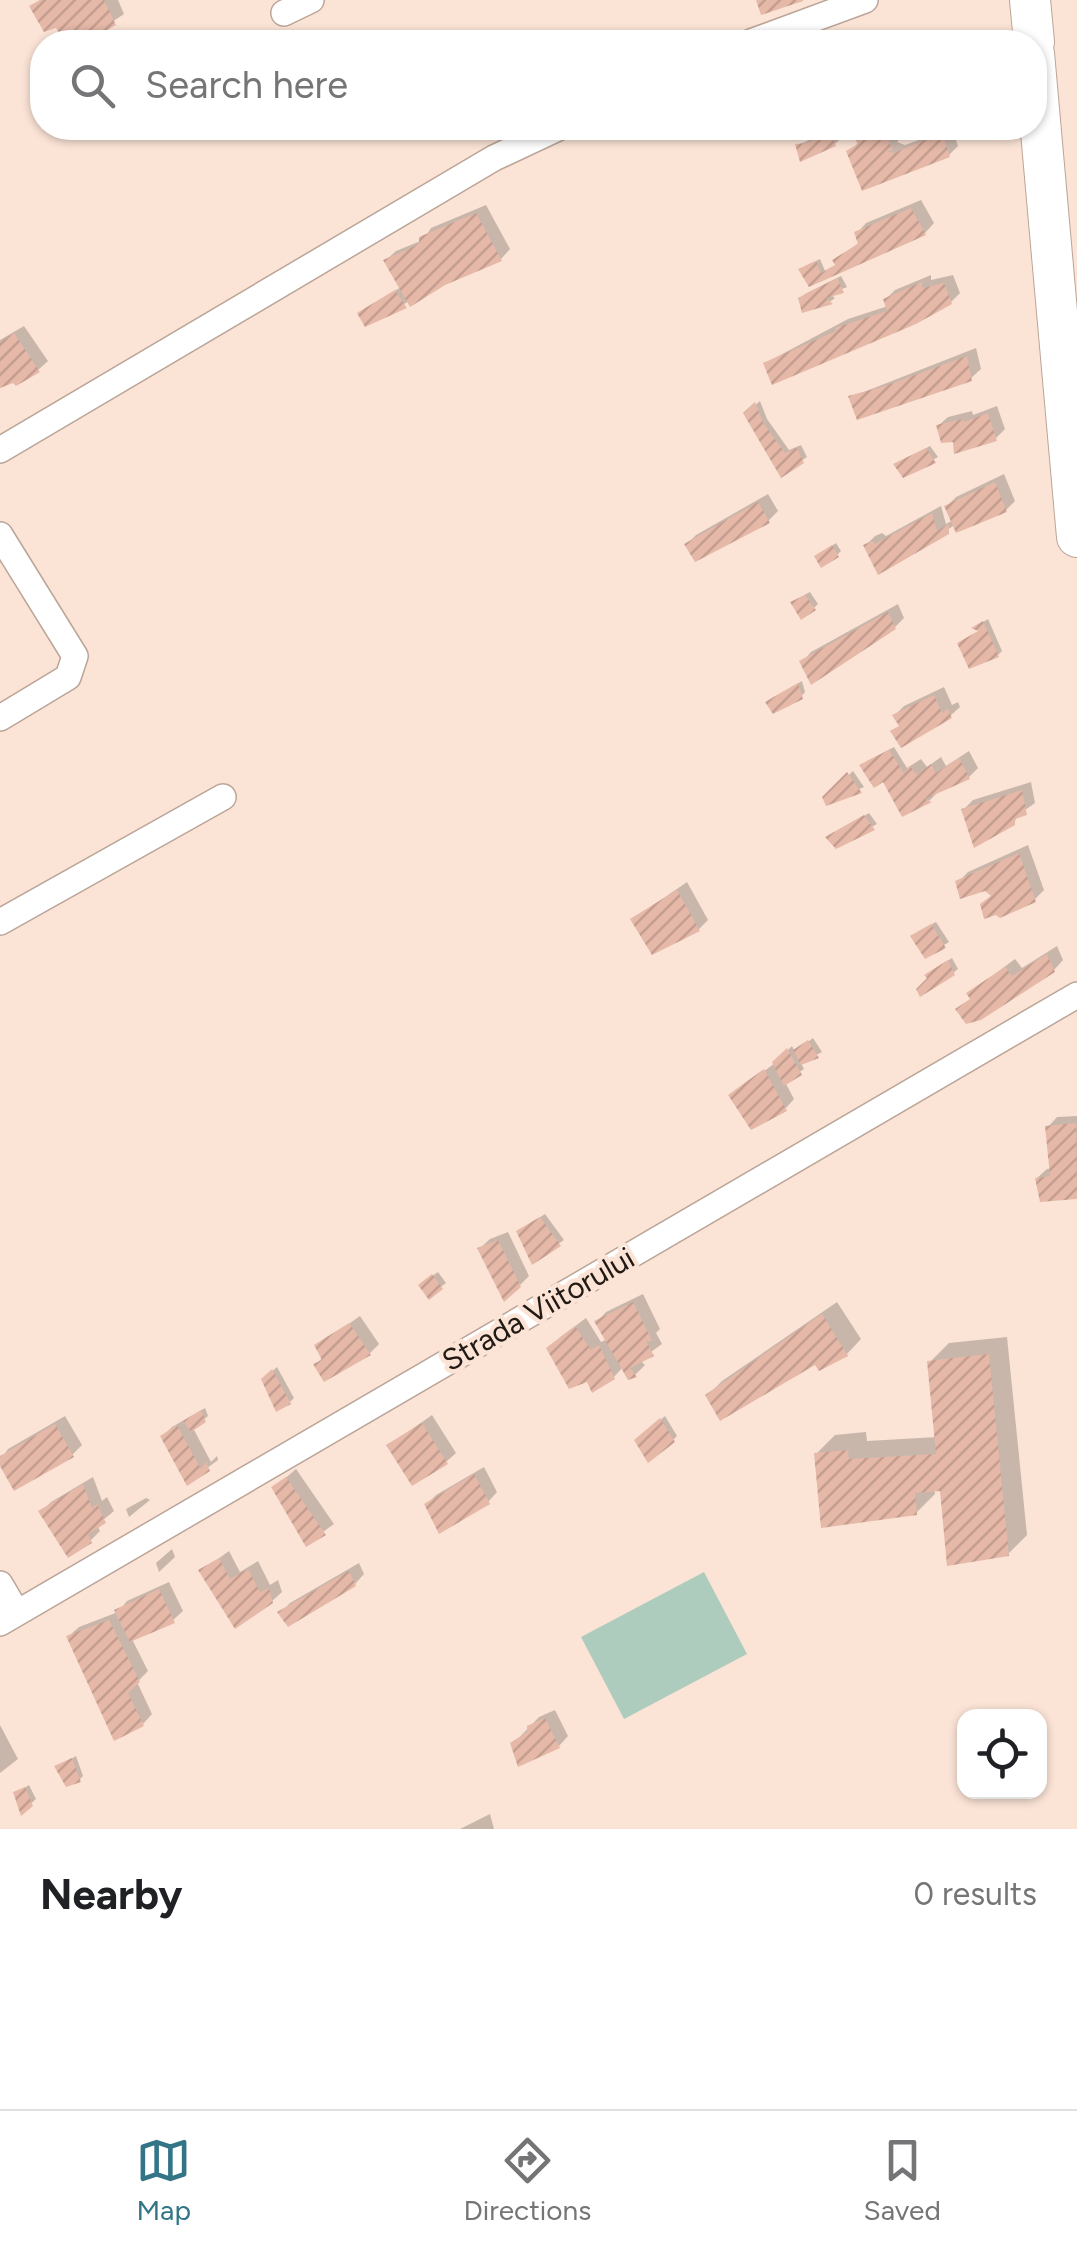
<!DOCTYPE html>
<html lang="en">
<head>
<meta charset="utf-8">
<style>
  :root { --surface:#fff; --page:#f2f2f2; --text:#202124; --muted:#757577; --line:#e0e0e0; --accent:#337587 }
  body { margin:0; font-family:Figtree,sans-serif; background:var(--page); color:var(--text) }
  .controls { position:absolute; right:30px; bottom:30px; display:grid; overflow:hidden; border-radius:20px; box-shadow:0 2px 8px #0004 }
  .controls button { width:90px; height:90px; display:grid; place-items:center; padding:0; border:0; border-bottom:2px solid var(--line); background:var(--surface); color:var(--text); font:50px sans-serif }
  .list { margin:0; padding:0; list-style:none }
  h2 { display:flex; justify-content:space-between; align-items:center; height:130px; margin:0; padding:0 40px; font-size:42px }
  h2 small { font-size:32px; font-weight:400; color:var(--muted) }
  .icon { flex:none; width:55px; height:55px; fill:none; stroke:currentColor; stroke-width:2; stroke-linecap:round; stroke-linejoin:round }
  .map { position:relative; flex:none; width:1077px; height:1829px; overflow:hidden }
  .search { position:absolute; background:var(--surface); box-shadow:0 2px 8px #0004; left:30px; right:30px; top:30px; height:110px; display:flex; align-items:center; gap:25px; box-sizing:border-box; padding:0 35px; border-radius:40px; color:var(--muted); font-size:38px }
  .sheet { height:280px; background:var(--surface) }
  nav { display:flex; justify-content:space-around; align-items:center; box-sizing:border-box; height:140px; border-top:2px solid var(--line); background:var(--surface); font-size:28px; color:var(--muted) }
  nav a { display:grid; justify-items:center; gap:5px }
  nav .on { color:var(--accent) }
  .map>svg:first-child { display:block }
  .green { fill:#aeccbd }
  .shadow { fill:#0003 }
  .building { fill:url(#building-hatch) }
  .lines { fill:none; stroke-linecap:round; stroke-linejoin:round }
  .street-casing { stroke:#bba598; stroke-width:28 }
  .primary-casing { stroke:#bba598; stroke-width:42 }
  .street { stroke:#fff; stroke-width:25 }
  .primary { stroke:#fff; stroke-width:40 }
  .labels { text-anchor:middle; dominant-baseline:central; stroke-width:9; stroke-linejoin:round; paint-order:stroke }
  .street-label { font-size:30px; fill:#211914; stroke:#fbe4d6 }
</style>
</head>
<body>
<div class="map">
<svg width="1077" height="1829" viewBox="0 0 1077 1829">
  <defs>
    <pattern id="building-hatch" width="6" height="6" patternUnits="userSpaceOnUse" patternTransform="scale(2.5)"><rect width="6" height="6" fill="#e5b8a8"/><path d="M-1 1l2-2M0 6l6-6M5 7l2-2" fill="none" stroke="#c49e90"/></pattern>
  </defs>
  <rect width="100%" height="100%" fill="#fbe4d6"/>
  <path class="green" d="M 704,1572 L 747,1654 L 624,1719 L 581,1637 Z"/>
  <path class="shadow" d="M 40,0 L 118,0 L 124,14 L 82,42 L 69,42 L 59,22 L 32,6 Z
    M 872,128 L 895,128 L 901,138 L 897,142 L 905,145 L 952,128 L 958,146 L 949,155 L 849,152 L 859,142 L 857,139 Z
    M 833,129 L 839,140 L 835,144 L 798,145 Z
    M 921,200 L 934,223 L 925,233 L 810,284 L 805,266 L 820,259 L 825,271 L 839,264 L 835,260 L 860,242 L 857,233 L 866,223 Z
    M 486,205 L 510,249 L 501,259 L 446,282 L 366,324 L 364,309 L 401,287 L 386,260 L 396,251 L 423,240 L 431,228 Z
    M 931,275 L 931,280 L 953,275 L 960,293 L 951,302 L 771,360 L 848,319 L 888,306 L 886,299 L 895,290 Z
    M 841,276 L 847,287 L 830,294 L 835,298 L 831,301 L 804,310 L 801,298 L 805,294 Z
    M 24,326 L 48,361 L 38,370 L 0,386 L 0,340 Z
    M 976,348 L 981,369 L 971,378 L 851,397 Z
    M 760,401 L 767,419 L 789,450 L 801,445 L 807,457 L 782,474 L 746,413 Z
    M 997,406 L 1005,429 L 995,439 L 955,439 L 938,426 L 948,417 L 972,411 L 973,415 Z
    M 930,446 L 938,457 L 904,475 L 896,464 Z
    M 1004,474 L 1015,501 L 1006,510 L 955,525 L 879,571 L 866,545 L 875,536 L 882,533 L 886,536 L 941,506 L 946,524 L 953,520 L 947,506 L 956,497 Z
    M 768,494 L 778,511 L 768,521 L 687,544 L 696,535 Z
    M 836,543 L 841,551 L 837,555 L 821,553 Z
    M 810,592 L 818,604 L 814,608 L 797,599 Z
    M 898,604 L 904,618 L 895,627 L 802,662 L 811,652 Z
    M 988,619 L 1002,651 L 998,655 L 978,625 Z
    M 802,681 L 805,692 L 801,697 L 772,698 Z
    M 944,687 L 952,705 L 958,702 L 960,707 L 950,716 L 894,731 L 901,724 L 895,715 L 904,706 Z
    M 894,747 L 907,768 L 921,759 L 927,767 L 941,757 L 946,766 L 969,751 L 978,768 L 969,777 L 940,790 L 930,800 L 903,814 L 885,780 L 867,761 Z
    M 853,771 L 864,787 L 827,803 L 825,798 Z
    M 1031,782 L 1035,803 L 1018,815 L 1014,823 L 964,809 L 973,800 Z
    M 869,813 L 877,824 L 837,846 L 833,834 Z
    M 1028,845 L 1044,890 L 1034,900 L 982,904 L 993,894 L 985,888 L 958,882 L 968,872 Z
    M 687,882 L 708,920 L 699,929 L 633,919 Z
    M 936,922 L 949,942 L 926,956 L 917,932 Z
    M 1057,946 L 1063,960 L 1054,970 L 972,997 L 969,993 L 1015,959 L 1022,968 Z
    M 952,958 L 958,969 L 953,973 L 931,978 L 931,971 Z
    M 813,1038 L 822,1052 L 801,1063 L 804,1069 L 785,1082 L 794,1099 L 785,1109 L 732,1095 L 775,1063 L 792,1046 L 795,1052 Z
    M 1077,1116 L 1077,1196 L 1042,1199 L 1037,1178 L 1047,1169 L 1052,1168 L 1048,1127 L 1057,1117 Z
    M 545,1214 L 564,1240 L 533,1261 L 523,1228 Z
    M 508,1232 L 529,1276 L 520,1285 L 480,1248 L 490,1239 Z
    M 438,1272 L 446,1283 L 429,1296 L 425,1281 Z
    M 643,1294 L 660,1329 L 656,1333 L 662,1344 L 640,1360 L 645,1365 L 636,1374 L 629,1377 L 623,1367 L 614,1377 L 559,1338 L 586,1318 L 601,1342 L 607,1339 L 597,1322 L 606,1312 Z
    M 837,1302 L 861,1339 L 847,1354 L 819,1368 L 816,1362 L 708,1395 L 722,1381 Z
    M 360,1316 L 379,1344 L 370,1353 L 325,1379 L 316,1364 L 323,1357 L 317,1346 Z
    M 1007,1337 L 1027,1535 L 1008,1554 L 942,1489 L 934,1489 L 935,1494 L 916,1513 L 816,1454 L 835,1435 L 866,1432 L 867,1441 L 937,1437 L 930,1362 L 949,1343 Z
    M 277,1367 L 294,1398 L 290,1402 L 264,1379 Z
    M 205,1408 L 208,1416 L 193,1428 L 211,1462 L 217,1456 L 218,1460 L 187,1483 L 163,1436 L 172,1427 Z
    M 432,1415 L 456,1453 L 446,1462 L 389,1445 Z
    M 65,1416 L 82,1445 L 72,1455 L 0,1461 L 8,1449 Z
    M 665,1416 L 677,1436 L 673,1440 L 637,1440 Z
    M 484,1467 L 497,1492 L 488,1502 L 427,1504 L 436,1495 Z
    M 296,1469 L 334,1524 L 306,1544 L 274,1488 Z
    M 93,1477 L 102,1501 L 107,1497 L 114,1511 L 97,1525 L 100,1531 L 90,1541 L 42,1511 L 51,1502 Z
    M 146,1498 L 150,1500 L 129,1517 L 126,1509 Z
    M 172,1549 L 175,1557 L 159,1572 L 156,1563 Z
    M 229,1551 L 240,1572 L 258,1561 L 270,1585 L 278,1580 L 282,1592 L 272,1601 L 201,1571 Z
    M 359,1563 L 364,1574 L 355,1584 L 281,1612 L 290,1603 Z
    M 169,1582 L 183,1611 L 173,1620 L 132,1639 L 148,1671 L 137,1682 L 152,1714 L 143,1724 L 69,1636 L 79,1627 L 118,1612 L 127,1601 Z
    M 555,1710 L 568,1736 L 559,1746 L 520,1764 L 513,1744 L 539,1717 Z
    M 0,1725 L 18,1759 L 0,1773 Z
    M 76,1756 L 83,1776 L 79,1780 L 57,1767 Z
    M 29,1785 L 36,1799 L 22,1812 L 16,1793 Z
    M 490,1814 L 494,1829 L 460,1829 Z"/>
  <path class="building" d="M 40,0 L 104,0 L 116,25 L 86,42 L 65,42 L 56,28 L 44,32 L 29,6 Z
    M 756,0 L 803,0 L 803,1 L 761,15 Z
    M 882,129 L 893,150 L 887,151 L 894,153 L 942,133 L 950,157 L 862,191 L 846,151 L 858,144 L 854,138 Z
    M 829,131 L 836,146 L 800,162 L 795,144 L 808,143 Z
    M 911,208 L 926,235 L 809,287 L 798,269 L 816,261 L 821,273 L 835,265 L 832,260 L 858,244 L 854,232 Z
    M 476,213 L 502,261 L 445,285 L 410,307 L 383,260 L 413,247 L 419,243 L 419,237 Z
    M 837,278 L 844,293 L 826,298 L 833,304 L 802,313 L 798,298 Z
    M 922,282 L 922,288 L 944,283 L 952,304 L 916,324 L 772,385 L 763,363 L 836,331 L 835,328 L 887,311 L 883,299 Z
    M 395,290 L 407,308 L 365,327 L 357,313 Z
    M 14,333 L 40,372 L 16,386 L 13,383 L 0,388 L 0,342 Z
    M 967,356 L 972,381 L 857,420 L 848,396 L 885,386 Z
    M 755,402 L 763,423 L 785,453 L 797,448 L 804,463 L 781,478 L 743,413 Z
    M 988,413 L 997,441 L 954,454 L 953,442 L 941,443 L 936,425 L 963,419 L 964,422 Z
    M 926,448 L 936,463 L 903,478 L 893,464 Z
    M 995,482 L 1007,512 L 956,533 L 944,506 Z
    M 758,502 L 770,523 L 695,562 L 684,544 Z
    M 932,513 L 937,531 L 949,524 L 949,534 L 878,575 L 863,545 L 872,541 L 875,544 Z
    M 832,545 L 839,557 L 821,568 L 814,556 Z
    M 805,595 L 816,610 L 801,620 L 790,602 Z
    M 888,612 L 896,629 L 811,685 L 799,661 Z
    M 983,621 L 999,657 L 969,669 L 957,643 L 978,631 L 971,628 Z
    M 798,683 L 803,699 L 773,714 L 765,702 Z
    M 934,695 L 942,713 L 948,709 L 952,718 L 901,748 L 890,731 L 899,726 L 892,715 Z
    M 889,750 L 904,773 L 910,766 L 917,775 L 931,764 L 936,773 L 959,758 L 970,779 L 925,799 L 932,802 L 902,817 L 883,782 L 874,788 L 859,765 Z
    M 847,772 L 862,793 L 826,806 L 822,797 Z
    M 1022,790 L 1027,815 L 1015,819 L 1015,825 L 974,848 L 961,809 Z
    M 864,815 L 875,830 L 836,849 L 825,837 Z
    M 1019,853 L 1036,902 L 1000,918 L 996,915 L 984,919 L 980,904 L 991,896 L 985,891 L 960,899 L 955,881 Z
    M 677,890 L 700,931 L 652,955 L 630,919 Z
    M 931,924 L 946,948 L 925,959 L 910,936 Z
    M 1047,954 L 1055,972 L 981,1020 L 966,1024 L 955,1009 L 970,999 L 966,993 L 1005,967 L 1012,976 Z
    M 948,960 L 955,975 L 920,997 L 916,989 L 927,978 L 924,975 Z
    M 808,1040 L 819,1058 L 801,1065 L 793,1050 Z
    M 787,1048 L 802,1075 L 784,1086 L 772,1062 Z
    M 764,1069 L 787,1111 L 751,1130 L 728,1095 Z
    M 1076,1123 L 1077,1199 L 1040,1202 L 1035,1178 L 1050,1176 L 1045,1126 Z
    M 540,1217 L 561,1246 L 532,1265 L 516,1231 Z
    M 498,1240 L 521,1287 L 504,1302 L 477,1248 Z
    M 432,1274 L 443,1289 L 429,1300 L 418,1285 Z
    M 633,1302 L 652,1341 L 646,1341 L 654,1356 L 630,1368 L 637,1377 L 628,1380 L 594,1321 Z
    M 822,1314 L 848,1356 L 819,1371 L 815,1365 L 720,1421 L 705,1395 Z
    M 349,1323 L 371,1355 L 324,1382 L 313,1364 L 322,1360 L 314,1345 Z
    M 575,1326 L 591,1350 L 599,1345 L 615,1379 L 592,1393 L 587,1382 L 569,1389 L 546,1348 Z
    M 989,1354 L 1009,1556 L 947,1566 L 940,1491 L 915,1493 L 917,1515 L 821,1528 L 814,1453 L 848,1450 L 849,1459 L 936,1454 L 927,1361 Z
    M 272,1369 L 291,1404 L 276,1412 L 261,1379 Z
    M 201,1410 L 206,1422 L 191,1432 L 183,1421 Z
    M 660,1418 L 675,1442 L 648,1463 L 634,1440 Z
    M 422,1423 L 448,1464 L 412,1486 L 386,1445 Z
    M 55,1424 L 74,1457 L 14,1491 L 0,1466 L 0,1456 Z
    M 177,1425 L 201,1469 L 206,1462 L 210,1471 L 187,1486 L 160,1436 Z
    M 474,1474 L 490,1504 L 439,1534 L 424,1504 Z
    M 286,1477 L 326,1535 L 306,1547 L 271,1487 Z
    M 83,1484 L 92,1508 L 97,1504 L 106,1523 L 88,1534 L 92,1543 L 68,1558 L 38,1511 Z
    M 219,1558 L 230,1579 L 248,1569 L 260,1592 L 269,1588 L 273,1603 L 235,1629 L 198,1570 Z
    M 349,1571 L 356,1586 L 288,1627 L 277,1612 Z
    M 159,1589 L 175,1623 L 130,1642 L 114,1610 Z
    M 109,1620 L 140,1682 L 128,1693 L 144,1726 L 114,1741 L 66,1636 Z
    M 545,1718 L 560,1748 L 518,1767 L 510,1743 L 527,1732 L 527,1726 Z
    M 72,1758 L 81,1782 L 66,1787 L 54,1766 Z
    M 25,1787 L 33,1806 L 21,1816 L 13,1792 Z"/>
  <g class="lines">
    <defs>
      <path id="street" d="M 284,13 L 311,0
        M 751,42 L 865,0
        M 0,450 L 494,158 L 558,128
        M 0,535 L 75,656 L 68,677 L 0,718
        M 0,922 L 223,797
        M 0,1584 L 17,1613
        M 0,1623 L 1077,995"/>
      <path id="primary" d="M 1030,0 L 1034,42
        M 1034,53 L 1077,537"/>
    </defs>
    <use href="#street" class="street-casing"/>
    <use href="#primary" class="primary-casing"/>
    <use href="#street" class="street"/>
    <use href="#primary" class="primary"/>
  </g>
  <g class="labels">
    <g class="street-label">
      <text transform="translate(538 1309) rotate(-30)">Strada Viitorului</text>
    </g>
  </g>
</svg>
<div class="controls">
<button><svg class="icon" aria-label="locate" viewBox="0 0 24 24"><circle cx="12" cy="12" r="6"/><path d="M12 2v4M12 18v4M2 12h4M18 12h4"/></svg></button>
</div>
<div class="search"><svg class="icon" aria-label="search" viewBox="0 0 24 24"><circle cx="10" cy="10" r="6"/><path d="M15 15l6 6"/></svg>Search here</div>
</div>
<section class="sheet">
<h2>Nearby<small>0 results</small></h2>
<ul class="list">
</ul>
</section>
<nav>
<a class="on"><svg class="icon" aria-label="map" viewBox="0 0 24 24"><path d="M3 6l6-2 6 2 6-2v14l-6 2-6-2-6 2zM9 4v14M15 6v14"/></svg>Map</a>
<a><svg class="icon" aria-label="directions" viewBox="0 0 24 24"><path d="M12 3l9 9-9 9-9-9zM9 14v-3h6M13 9l2 2-2 2"/></svg>Directions</a>
<a><svg class="icon" aria-label="saved" viewBox="0 0 24 24"><path d="M7 4h10v16l-5-4-5 4z"/></svg>Saved</a>
</nav>
</body>
</html>
